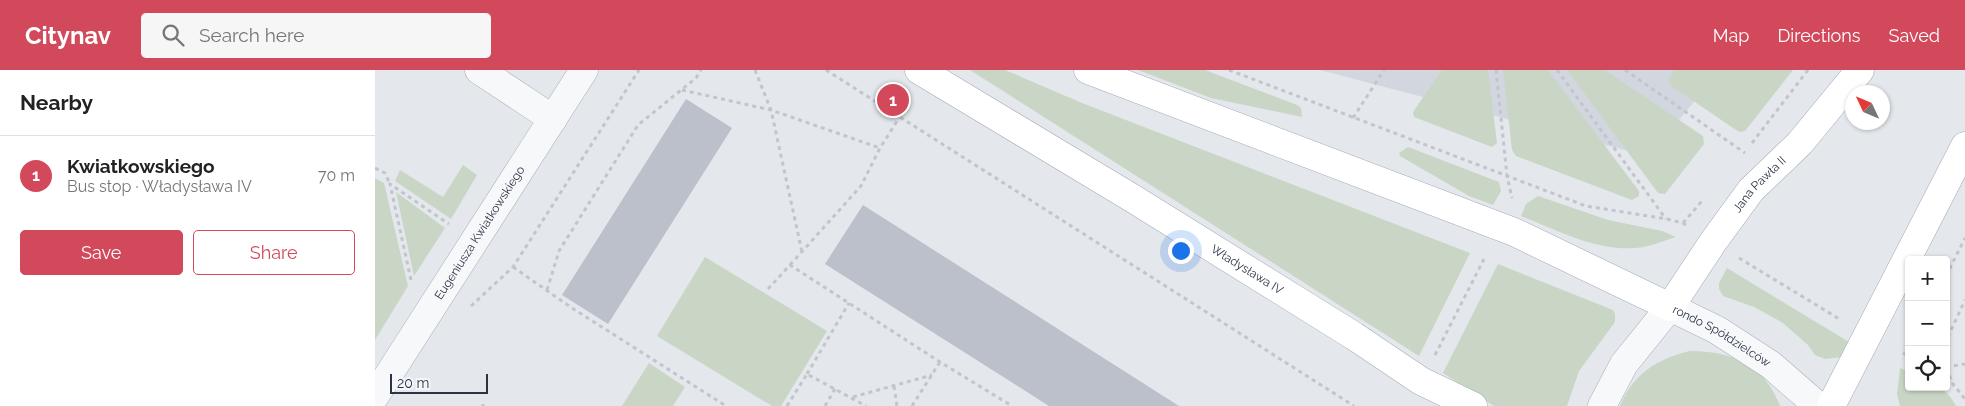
<!DOCTYPE html>
<html lang="en">
<head>
<meta charset="utf-8">
<style>
  :root { --surface:#fff; --page:#f6f6f6; --text:#222; --muted:#767676; --line:#e0e0e0; --accent:#d1495b }
  body { margin:0; font-family:Raleway,sans-serif; background:var(--page); color:var(--text) }
  .controls { position:absolute; right:15px; bottom:15px; display:grid; overflow:hidden; border-radius:5px; box-shadow:0 1px 4px #0004 }
  .controls button { width:45px; height:45px; display:grid; place-items:center; padding:0; border:0; border-bottom:1px solid var(--line); background:var(--surface); color:var(--text); font:25px sans-serif }
  .compass { position:absolute; left:1470px; top:15px; width:45px; height:45px; border-radius:50%; background:var(--surface); box-shadow:0 1px 4px #0004; rotate:314deg }
  .scale { position:absolute; left:15px; bottom:12px; width:98px; box-sizing:border-box; padding-left:5px; border:2px solid #2b3445; border-top:0; font-size:14px; line-height:18px; white-space:nowrap; color:#2b3445; -webkit-text-stroke:4px #f4f6f9; paint-order:stroke }
  .you { position:absolute; left:805px; top:180px; width:18px; height:18px; margin:-12px; border:4px solid #fff; border-radius:50%; background:#1a73e8; box-shadow:0 0 0 8px #1a73e833 }
  .badge { display:grid; place-items:center; width:32px; height:32px; border-radius:50%; background:var(--accent); color:#fff; font-size:16px; font-weight:700 }
  .pin { position:absolute; translate:-50% -50%; border:2px solid #fff; box-shadow:0 1px 5px #0006 }
  .list { margin:0; padding:0; list-style:none }
  h2 { display:flex; justify-content:space-between; align-items:center; height:65px; margin:0; padding:0 20px; font-size:21px }
  h2 small { font-size:16px; font-weight:400; color:var(--muted) }
  .list li { display:grid; grid-template-columns:32px 1fr auto; gap:15px; align-items:center; box-sizing:border-box; height:80px; padding:0 20px; border-top:1px solid var(--line) }
  .list b { display:block; font-size:19px; white-space:nowrap }
  .list p { margin:0; font-size:16px; white-space:nowrap; color:var(--muted) }
  .list em { font-size:16px; font-style:normal; color:var(--muted) }
  .actions { display:flex; gap:10px; padding:15px 20px }
  .actions a { flex:1; padding:11px 0; border:1px solid var(--accent); border-radius:5px; text-align:center; font-size:18px; color:var(--accent) }
  .actions .main { background:var(--accent); color:#fff }
  .icon { flex:none; width:28px; height:28px; fill:none; stroke:currentColor; stroke-width:2; stroke-linecap:round; stroke-linejoin:round }
  .map { position:relative; flex:none; width:1590px; height:336px; overflow:hidden }
  header { display:flex; align-items:center; gap:30px; box-sizing:border-box; height:70px; padding:0 25px; background:var(--accent); color:#fff }
  header strong { font-size:24px }
  nav { display:flex; gap:28px; margin-inline-start:auto; font-size:18px }
  .search { width:350px; height:45px; background:var(--page); display:flex; align-items:center; gap:12px; box-sizing:border-box; padding:0 18px; border-radius:5px; color:var(--muted); font-size:19px }
  main { display:flex }
  aside { flex:1; background:var(--surface) }
  .map>svg:first-child { display:block }
  .built { fill:#d2d6de }
  .green { fill:#c9d6c5 }
  .building { fill:#bbc0ca }
  .lines { fill:none; stroke-linecap:round; stroke-linejoin:round }
  .minor-casing { stroke:#a9aeb7; stroke-width:29 }
  .major-casing { stroke:#a3abb8; stroke-width:29 }
  .path { stroke:#c2c5cb; stroke-width:3; stroke-dasharray:4 4; stroke-linecap:butt }
  .minor { stroke:#f7f8fa; stroke-width:28 }
  .major { stroke:#fff; stroke-width:28 }
  .labels { text-anchor:middle; dominant-baseline:central; stroke-width:4; stroke-linejoin:round; paint-order:stroke }
  .street-label { font-size:12px; fill:#2b3445; stroke:#f4f6f9 }
</style>
</head>
<body>
<header>
<strong>Citynav</strong>
<div class="search"><svg class="icon" aria-label="search" viewBox="0 0 24 24"><circle cx="10" cy="10" r="6"/><path d="M15 15l6 6"/></svg>Search here</div>
<nav><a>Map</a><a>Directions</a><a>Saved</a></nav>
</header>
<main>
<aside>
<h2>Nearby<small></small></h2>
<ul class="list">
<li><span class="badge">1</span><div><b>Kwiatkowskiego</b><p>Bus stop · Władysława IV</p></div><em>70 m</em></li>
</ul>
<div class="actions"><a class="main">Save</a><a>Share</a></div>
</aside>
<div class="map">
<svg width="1590" height="336" viewBox="0 0 1590 336">
  <rect width="100%" height="100%" fill="#e4e7ec"/>
  <path class="built" d="M 945,0 L 1346,0 L 1273,86 Z"/>
  <path class="green" d="M 595,0 L 630,0 L 707,33 L 1095,183 L 1044,286 Z
    M 763,0 L 830,0 L 922,35 L 926,38 L 927,47 L 836,28 Z
    M 1067,0 L 1113,0 L 1122,73 L 1117,77 L 1039,47 L 1038,42 Z
    M 1128,0 L 1173,0 L 1264,121 L 1264,126 L 1257,130 L 1141,86 L 1137,80 Z
    M 1192,0 L 1230,0 L 1328,66 L 1329,74 L 1290,124 L 1283,123 Z
    M 1299,0 L 1418,0 L 1370,61 L 1364,62 L 1295,15 L 1294,8 Z
    M 1033,77 L 1124,112 L 1126,121 L 1118,135 L 1094,126 L 1025,86 L 1024,83 Z
    M 88,95 L 102,105 L 76,149 L 20,111 L 25,100 L 68,127 Z
    M 0,108 L 9,113 L 33,216 L 0,270 Z
    M 21,122 L 70,158 L 39,206 Z
    M 1163,126 L 1233,150 L 1287,161 L 1301,167 C 1288,171 1274,177 1260,178 C 1221,181 1182,160 1146,146 L 1151,134 Z
    M 330,187 L 452,261 L 406,336 L 397,336 L 282,266 Z
    M 1123,194 L 1238,240 L 1240,244 L 1240,252 L 1204,301 L 1192,336 L 1119,336 L 1068,303 Z
    M 1352,198 L 1474,272 L 1467,287 L 1450,289 L 1440,285 L 1433,275 L 1408,253 L 1379,237 L 1348,226 L 1344,219 L 1344,213 Z
    M 1315,281 C 1356,281 1390,295 1405,336 L 1245,336 C 1259,303 1282,289 1315,281 Z
    M 274,293 L 310,317 L 298,336 L 247,336 Z
    M 1525,298 L 1534,302 L 1534,317 C 1558,317 1568,312 1581,336 L 1525,336 L 1522,324 Z"/>
  <path class="building" d="M 311,29 L 357,58 L 233,254 L 187,225 Z
    M 488,135 L 804,336 L 674,336 L 450,194 Z"/>
  <g class="lines">
    <defs>
      <g id="minor">
        <path d="M 104,0 L 178,49"/>
        <path id="s1" d="M 0,326 L 209,0"/>
        <path id="s2" d="M 1227,336 L 1249,294 L 1295,237 L 1342,260 L 1396,295 L 1443,336"/>
      </g>
      <g id="major">
        <path id="s3" d="M 544,0 L 757,128 L 979,266 L 1046,311 L 1098,336"/>
        <path id="s4" d="M 713,0 L 1139,162 L 1295,237 L 1338,172 L 1376,120 L 1425,73 L 1485,0"/>
        <path d="M 1456,336 L 1590,76"/>
      </g>
    </defs>
    <use href="#minor" class="minor-casing"/>
    <use href="#major" class="major-casing"/>
    <path class="path" d="M 380,0 L 396,40 L 427,182
      M 451,0 L 979,336
      M 854,0 L 1211,136 L 1292,149 L 1308,153 L 1313,157
      M 1121,0 L 1132,106 L 1137,128
      M 1182,0 L 1291,149
      M 1250,0 L 1370,83
      M 307,20 L 396,40 L 505,78
      M 978,48 L 1009,0
      M 1377,73 L 1433,0
      M 0,98 L 10,103 L 15,114
      M 1308,153 L 1327,131
      M 1364,188 L 1466,250
      M 415,195 L 486,116 L 505,78 L 524,48
      M 138,197 L 197,238 L 351,336
      M 1571,206 L 1590,168
      M 36,210 L 15,114 L 74,154
      M 393,219 L 415,195 L 565,292 L 637,336
      M 172,220 L 184,181 L 263,55 L 321,8 L 326,0
      M 96,236 L 138,197 L 264,0
      M 1571,275 L 1573,267 L 1590,230
      M 1528,283 L 1534,286
      M 1060,285 L 1109,189
      M 1571,297 L 1590,294
      M 1571,298 L 1578,314 L 1590,329
      M 432,304 L 474,233
      M 519,316 L 522,336
      M 478,327 L 557,305
      M 108,334 L 108,336
      M 412,336 L 432,304 L 491,336
      M 450,336 L 460,319
      M 537,336 L 565,292"/>
    <use href="#minor" class="minor"/>
    <use href="#major" class="major"/>
  </g>
  <g class="labels">
    <g class="street-label">
      <text stroke="none"><textPath href="#s4" startOffset="781">Jana Pawła II</textPath></text>
      <text stroke="none"><textPath href="#s1" startOffset="194">Eugeniusza Kwiatkowskiego</textPath></text>
      <text stroke="none"><textPath href="#s3" startOffset="384">Władysława IV</textPath></text>
      <text stroke="none"><textPath href="#s2" startOffset="180">rondo Spółdzielców</textPath></text>
    </g>
  </g>
</svg>
<div class="controls">
<button>+</button>
<button>−</button>
<button><svg class="icon" aria-label="locate" viewBox="0 0 24 24"><circle cx="12" cy="12" r="6"/><path d="M12 2v4M12 18v4M2 12h4M18 12h4"/></svg></button>
</div>
<svg class="compass" viewBox="-18 -18 36 36"><path d="M0-13l5 13h-10z" fill="#e53935"/><path d="M0 13l5-13h-10z" fill="#767676"/></svg>
<div class="scale">20 m</div>
<div class="you"></div>
<div class="pin badge" style="left:518px;top:30px">1</div>
</div>
</main>
</body>
</html>
